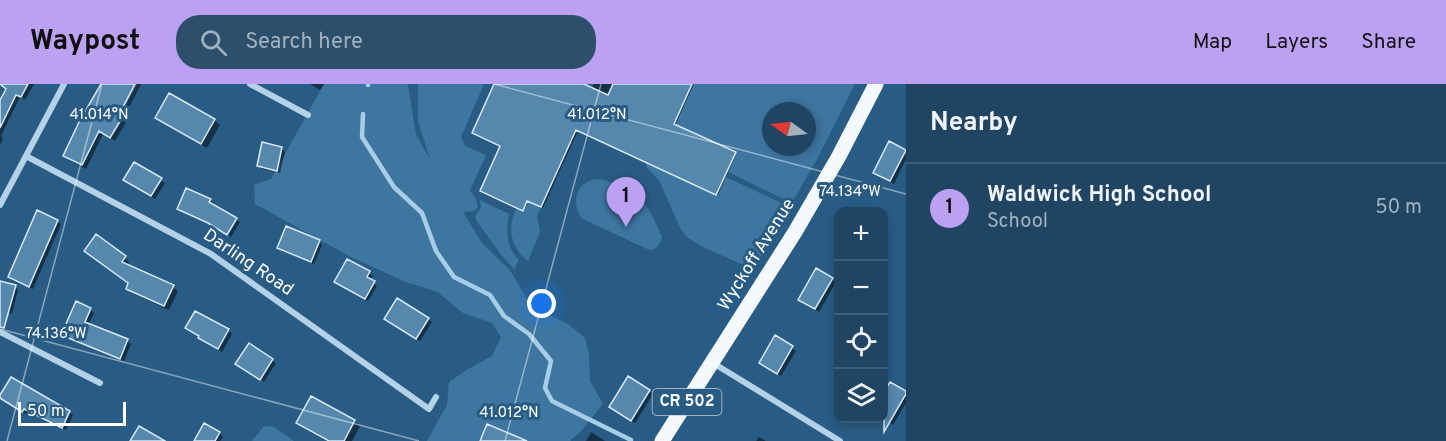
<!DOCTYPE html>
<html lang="en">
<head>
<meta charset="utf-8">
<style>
  :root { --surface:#1f4563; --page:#2c4f6c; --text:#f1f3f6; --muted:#a1b1be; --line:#3c5d78; --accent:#bca0f2 }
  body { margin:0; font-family:Overpass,sans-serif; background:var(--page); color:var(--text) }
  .controls { position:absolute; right:18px; bottom:18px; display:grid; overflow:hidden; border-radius:12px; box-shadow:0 3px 9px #0003 }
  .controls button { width:54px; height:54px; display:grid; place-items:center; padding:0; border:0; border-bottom:2px solid var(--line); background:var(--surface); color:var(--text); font:30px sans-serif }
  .compass { position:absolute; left:762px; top:18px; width:54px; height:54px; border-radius:50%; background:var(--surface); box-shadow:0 3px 9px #0003; rotate:285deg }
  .scale { position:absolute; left:18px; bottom:15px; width:108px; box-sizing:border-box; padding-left:6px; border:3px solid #fff; border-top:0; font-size:16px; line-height:21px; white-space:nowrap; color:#fff; -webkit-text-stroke:4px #295c84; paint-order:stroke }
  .you { position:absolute; left:542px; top:220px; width:21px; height:21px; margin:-15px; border:4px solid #fff; border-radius:50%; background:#1a73e8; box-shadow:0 0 0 9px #1a73e833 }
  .badge { display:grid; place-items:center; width:39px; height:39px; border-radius:50%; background:var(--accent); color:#111; font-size:20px; font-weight:700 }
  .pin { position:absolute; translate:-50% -50px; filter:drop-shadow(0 2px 3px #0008) }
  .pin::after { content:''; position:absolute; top:32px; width:21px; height:18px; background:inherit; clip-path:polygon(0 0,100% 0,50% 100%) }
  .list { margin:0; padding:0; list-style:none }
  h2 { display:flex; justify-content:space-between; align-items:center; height:78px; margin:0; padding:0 24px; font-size:26px }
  h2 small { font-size:20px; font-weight:400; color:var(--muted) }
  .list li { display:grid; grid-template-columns:39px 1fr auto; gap:18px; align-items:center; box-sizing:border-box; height:90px; padding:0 24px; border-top:2px solid var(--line) }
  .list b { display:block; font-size:22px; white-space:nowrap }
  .list p { margin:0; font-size:20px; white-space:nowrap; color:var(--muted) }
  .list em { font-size:20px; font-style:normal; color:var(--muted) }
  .icon { flex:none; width:33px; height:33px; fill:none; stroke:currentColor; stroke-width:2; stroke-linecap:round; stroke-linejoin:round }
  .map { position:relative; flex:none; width:906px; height:357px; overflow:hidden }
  header { display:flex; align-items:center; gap:36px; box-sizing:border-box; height:84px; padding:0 30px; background:var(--accent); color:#111 }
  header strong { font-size:28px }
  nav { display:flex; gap:33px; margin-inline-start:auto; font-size:21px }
  .search { width:420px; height:54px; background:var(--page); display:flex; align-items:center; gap:15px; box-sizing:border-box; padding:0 21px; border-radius:24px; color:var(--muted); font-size:22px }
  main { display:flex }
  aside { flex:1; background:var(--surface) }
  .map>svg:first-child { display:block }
  .green { fill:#3e76a0; fill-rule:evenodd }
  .shadow { fill:#0007 }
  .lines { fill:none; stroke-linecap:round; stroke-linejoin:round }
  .stream { stroke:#a8cde7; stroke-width:4.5 }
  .building { fill:#5687ad; stroke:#d6e8f6; stroke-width:1.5 }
  .street { stroke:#b3d1e7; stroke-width:6 }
  .primary { stroke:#f4f9fe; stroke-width:15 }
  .ticks { fill:none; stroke:#fff; stroke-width:1.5; stroke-opacity:0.45 }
  .labels { text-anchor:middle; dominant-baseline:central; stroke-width:6; stroke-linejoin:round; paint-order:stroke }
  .shield { fill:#295c84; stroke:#bfceda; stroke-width:1.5 }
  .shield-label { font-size:16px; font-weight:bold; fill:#fff }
  .street-label { font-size:18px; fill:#fff; stroke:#295c84 }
  .ticks-label { font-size:15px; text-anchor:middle; fill:#fff; stroke:#295c84; stroke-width:6; stroke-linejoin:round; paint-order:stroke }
</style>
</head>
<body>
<header>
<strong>Waypost</strong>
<div class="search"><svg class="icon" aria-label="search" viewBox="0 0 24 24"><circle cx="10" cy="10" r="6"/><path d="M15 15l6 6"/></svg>Search here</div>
<nav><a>Map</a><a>Layers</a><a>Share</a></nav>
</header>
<main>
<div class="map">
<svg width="906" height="357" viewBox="0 0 906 357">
  <rect width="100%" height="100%" fill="#295c84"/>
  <path class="green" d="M 324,0 L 408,0 L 416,51 L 430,75 L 418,37 L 418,0 L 484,0 L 461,53 L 465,62 L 486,71 L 470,106 L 476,115 L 478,123 L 474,127 L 463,128 L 482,159 L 510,186 L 531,222 L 568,240 L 585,254 L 589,271 L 590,297 L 603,320 L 581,347 L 570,357 L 427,357 L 447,321 L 449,298 L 468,285 L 492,272 L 501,253 L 492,239 L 463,229 L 438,208 L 406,198 L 351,173 L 255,120 L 254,101 L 271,95 Z
    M 692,0 L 855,0 L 817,75 L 758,178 L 750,184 L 701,162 L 688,154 L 681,146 L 660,98 L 646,82 L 646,79 L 716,111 L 736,68 L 657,32 L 665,15 L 682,22 ZM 771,27 L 807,27 L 807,63 L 771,63 ZM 728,88 L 790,118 L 790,119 L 787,122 L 726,93 Z
    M 597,95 C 606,96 612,99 620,102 C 647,116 650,126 662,153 C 660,162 656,167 647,165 L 581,134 C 571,117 576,98 597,95 Z
    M 480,116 L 509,130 C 506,146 506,164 519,176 L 514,185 L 502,172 L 476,136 L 475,132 L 481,124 Z
    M 527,117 L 541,123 L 537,132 L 540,148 L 528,177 C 511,165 506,142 517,124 L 523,127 Z
    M 264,342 L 274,343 L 294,357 L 252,357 Z"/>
  <path class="shadow" d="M 11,0 L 34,0 L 25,16 L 20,13 L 1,52 L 3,55 L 0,61 L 0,17 Z
    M 105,0 L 133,0 L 117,33 L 119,34 L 137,0 L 141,0 L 125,32 L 128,35 L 115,57 L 103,50 L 86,85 L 69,76 L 65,72 Z
    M 310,0 L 324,0 L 320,6 Z
    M 496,0 L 580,0 L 591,5 L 594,0 L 694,0 L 675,42 L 736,71 L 718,111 L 578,47 L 543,124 L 529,117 L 524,127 L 483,108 L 502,62 Z
    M 170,11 L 214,36 L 220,41 L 207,64 L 163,39 L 157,34 Z
    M 281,64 L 285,68 L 280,89 L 262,85 L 258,82 Z
    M 905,67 L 906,75 L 894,100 L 875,88 Z
    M 134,80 L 165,99 L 155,115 L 129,99 Z
    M 210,116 L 214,119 L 213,122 L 240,138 L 231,153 L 213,142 L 182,128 L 179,125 Z
    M 57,137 L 61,140 L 33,205 L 13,197 L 10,193 Z
    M 319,157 L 322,161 L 314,180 L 282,167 L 279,164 Z
    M 86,167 L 125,174 L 129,178 L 127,182 L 173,203 L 178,207 L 169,226 L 132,209 L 128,204 L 130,200 Z
    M 348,177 L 373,192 L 370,196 L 377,202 L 368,217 L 336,198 Z
    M 832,195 L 836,198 L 819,228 L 800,216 Z
    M 0,198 L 15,202 L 18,206 L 12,230 L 0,227 Z
    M 90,225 L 94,229 L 88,241 L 127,257 L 131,260 L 124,277 L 67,254 L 63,251 Z
    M 428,235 L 432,238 L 420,257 L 390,238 Z
    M 187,244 L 228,246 L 232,250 L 222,268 L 203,257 L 201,253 Z
    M 776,253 L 796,267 L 781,292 L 764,282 Z
    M 250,261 L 276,279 L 264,298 L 241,284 Z
    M 890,300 L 906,309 L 906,319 L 893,341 L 882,334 L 884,334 L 884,311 Z
    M 649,307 L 653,310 L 635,339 L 615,326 Z
    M 0,313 L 69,328 L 73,331 L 66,346 L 28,327 L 26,330 Z
    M 311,314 L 354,337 L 360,342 L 352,357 L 327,357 L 303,344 L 298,339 Z
    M 204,341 L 220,349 L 223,353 L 220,357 L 195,357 Z
    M 591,348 L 605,357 L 586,357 Z
    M 759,353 L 766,357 L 756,357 Z"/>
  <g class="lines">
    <path class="stream" d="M 368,1 L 368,0
      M 363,30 L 362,53 L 394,103 L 422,129 L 436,167 L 454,193 L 490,211 L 504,232 L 529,250 L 551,277 L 545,304 L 552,317 L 631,356"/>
  </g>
  <path class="building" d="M 0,0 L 28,0 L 21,13 L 16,11 L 0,44 L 0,16 L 6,5 Z
    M 101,0 L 135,0 L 121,27 L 125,29 L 110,54 L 99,47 L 82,81 L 63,72 L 80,36 Z
    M 494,0 L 584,0 L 608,11 L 613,0 L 692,0 L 674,40 L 736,68 L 716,111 L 576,46 L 541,123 L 527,117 L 523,127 L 480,107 L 500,62 L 472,49 Z
    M 169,9 L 215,35 L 201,60 L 155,34 Z
    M 889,57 L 906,66 L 890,97 L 873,89 Z
    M 262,58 L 282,63 L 277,87 L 257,82 Z
    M 134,78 L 162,94 L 151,112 L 123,96 Z
    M 186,104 L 211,115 L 209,118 L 237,134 L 227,151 L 208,139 L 177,125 Z
    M 37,126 L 58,136 L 29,203 L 8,193 Z
    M 286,142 L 320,156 L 311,178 L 277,164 Z
    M 96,150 L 126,172 L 122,178 L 174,201 L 164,222 L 126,205 L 128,199 L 84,167 Z
    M 347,175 L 370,187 L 367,193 L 375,197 L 365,215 L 334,198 Z
    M 816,184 L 833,194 L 815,225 L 798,216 Z
    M 0,197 L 16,201 L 4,244 L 0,243 Z
    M 397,214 L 429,234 L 416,255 L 384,235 Z
    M 76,217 L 91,224 L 85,238 L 128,255 L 120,275 L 61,251 Z
    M 195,227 L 229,245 L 218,265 L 198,254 L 199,252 L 185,244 Z
    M 775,251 L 793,262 L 777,290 L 759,279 Z
    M 249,259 L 273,275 L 260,296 L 235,280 Z
    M 628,292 L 650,306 L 631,337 L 609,323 Z
    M 11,293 L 70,327 L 62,344 L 24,325 L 22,328 L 0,314 L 0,311 Z
    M 890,298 L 906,307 L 906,310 L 884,348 L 884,308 Z
    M 311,312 L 355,336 L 344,357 L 329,357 L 296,339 Z
    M 204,339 L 220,348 L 215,357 L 194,357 Z
    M 487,340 L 527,357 L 480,357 Z
    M 139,342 L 165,357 L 130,357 Z"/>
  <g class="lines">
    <path class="street" d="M 250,0 L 308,31
      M 26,72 L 211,170 L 429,325 L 436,313
      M 0,121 L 64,0
      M 0,248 L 100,299
      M 713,279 L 840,357"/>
    <path class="primary" d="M 662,357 L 795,148 L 839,72 L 876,0"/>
  </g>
  <path class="ticks" d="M 494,0 L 906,110M 0,245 L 419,357M 7,357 L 102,0M 505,357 L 601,0"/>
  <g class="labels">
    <rect class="shield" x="652.5" y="305" width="69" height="26" rx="4.5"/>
    <g class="shield-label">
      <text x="687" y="318">CR 502</text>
    </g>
    <g class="street-label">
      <text transform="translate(757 171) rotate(-58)">Wyckoff Avenue</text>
      <text transform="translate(248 179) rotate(34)">Darling Road</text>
    </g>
  </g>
  <g class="ticks-label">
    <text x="99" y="35">41.014°N</text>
    <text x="597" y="35">41.012°N</text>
    <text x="850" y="112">74.134°W</text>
    <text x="56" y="254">74.136°W</text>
    <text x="509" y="333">41.012°N</text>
  </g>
</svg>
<div class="controls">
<button>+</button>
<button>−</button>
<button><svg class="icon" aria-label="locate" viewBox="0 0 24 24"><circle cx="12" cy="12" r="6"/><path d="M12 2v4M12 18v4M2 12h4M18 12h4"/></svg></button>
<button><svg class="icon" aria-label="layers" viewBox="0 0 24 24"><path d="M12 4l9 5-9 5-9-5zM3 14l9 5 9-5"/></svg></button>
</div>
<svg class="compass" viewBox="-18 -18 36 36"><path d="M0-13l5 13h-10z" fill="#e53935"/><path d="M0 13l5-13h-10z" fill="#a1b1be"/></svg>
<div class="scale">50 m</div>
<div class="you"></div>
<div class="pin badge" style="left:626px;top:143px">1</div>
</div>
<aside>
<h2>Nearby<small></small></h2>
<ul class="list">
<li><span class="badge">1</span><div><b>Waldwick High School</b><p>School</p></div><em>50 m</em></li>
</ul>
</aside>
</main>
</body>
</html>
